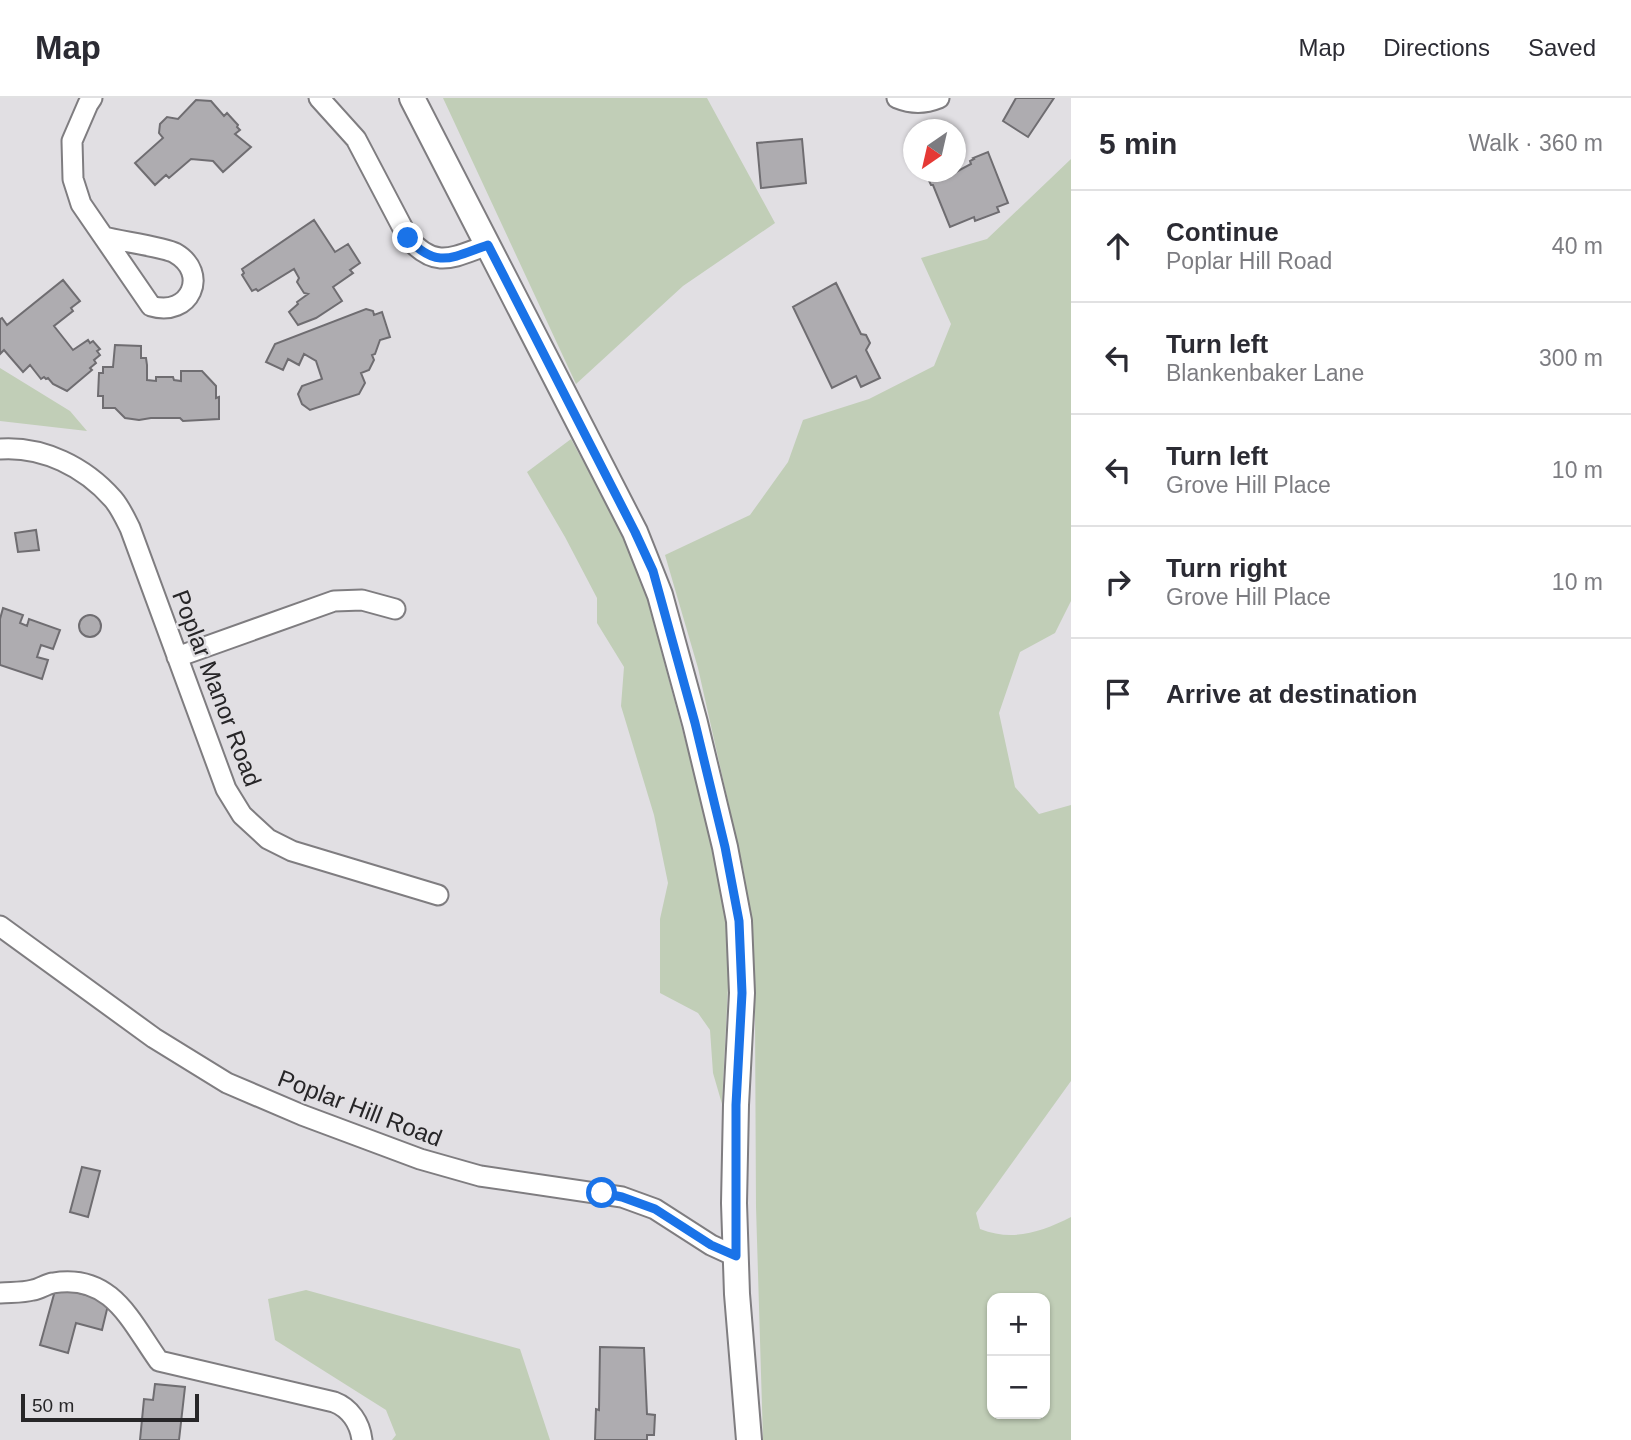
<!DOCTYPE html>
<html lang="en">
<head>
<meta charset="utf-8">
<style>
  :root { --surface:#fff; --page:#f2f2f3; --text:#2b2b33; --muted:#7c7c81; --line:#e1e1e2 }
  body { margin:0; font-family:Arial,sans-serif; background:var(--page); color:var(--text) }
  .controls { position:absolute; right:21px; bottom:21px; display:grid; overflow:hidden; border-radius:14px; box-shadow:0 2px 5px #0004 }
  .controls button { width:63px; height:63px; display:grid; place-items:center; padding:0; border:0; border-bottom:2px solid var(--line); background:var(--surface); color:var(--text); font:35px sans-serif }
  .compass { position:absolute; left:903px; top:21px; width:63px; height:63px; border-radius:50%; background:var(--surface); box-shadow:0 2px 5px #0004; rotate:214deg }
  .scale { position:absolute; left:21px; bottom:18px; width:178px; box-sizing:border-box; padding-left:7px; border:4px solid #272628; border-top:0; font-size:19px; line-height:24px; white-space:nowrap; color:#272628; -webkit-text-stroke:5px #e1dfe3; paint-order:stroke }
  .stop { position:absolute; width:21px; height:21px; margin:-16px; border:5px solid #1a73e8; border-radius:50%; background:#fff }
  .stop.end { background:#1a73e8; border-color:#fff; box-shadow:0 2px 7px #0008 }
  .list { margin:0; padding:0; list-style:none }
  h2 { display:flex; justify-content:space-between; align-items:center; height:91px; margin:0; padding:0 28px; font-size:30px }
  h2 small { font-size:23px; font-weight:400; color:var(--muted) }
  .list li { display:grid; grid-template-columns:46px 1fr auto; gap:21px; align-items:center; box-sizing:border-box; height:112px; padding:0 28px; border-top:2px solid var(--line) }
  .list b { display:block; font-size:26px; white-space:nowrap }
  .list p { margin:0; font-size:23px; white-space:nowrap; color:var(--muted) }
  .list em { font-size:23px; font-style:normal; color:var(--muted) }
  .icon { flex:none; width:38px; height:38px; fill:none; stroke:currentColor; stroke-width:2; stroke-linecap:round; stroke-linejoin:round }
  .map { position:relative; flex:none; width:1071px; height:1342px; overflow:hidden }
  header { display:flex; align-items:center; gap:42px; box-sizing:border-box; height:98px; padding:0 35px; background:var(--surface); border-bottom:2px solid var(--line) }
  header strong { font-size:33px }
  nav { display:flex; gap:38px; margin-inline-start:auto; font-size:24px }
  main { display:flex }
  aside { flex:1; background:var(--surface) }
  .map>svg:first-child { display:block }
  .green { fill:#c1ceb7; fill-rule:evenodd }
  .building { fill:#aeacb0; stroke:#6f6d71; stroke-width:2 }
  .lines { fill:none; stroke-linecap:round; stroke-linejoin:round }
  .minor-casing { stroke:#7f7d80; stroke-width:23 }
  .tertiary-casing { stroke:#7f7d80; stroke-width:28 }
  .minor { stroke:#fff; stroke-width:19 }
  .tertiary { stroke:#fff; stroke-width:24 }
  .route { stroke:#1a73e8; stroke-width:9 }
  .labels { text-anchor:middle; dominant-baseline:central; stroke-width:5; stroke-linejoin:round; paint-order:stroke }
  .street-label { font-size:24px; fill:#272628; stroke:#e1dfe3 }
</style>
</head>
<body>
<header>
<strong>Map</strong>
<nav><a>Map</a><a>Directions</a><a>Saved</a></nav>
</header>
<main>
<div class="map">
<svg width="1071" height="1342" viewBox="0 0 1071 1342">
  <rect width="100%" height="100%" fill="#e1dfe3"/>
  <path class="green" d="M 443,0 L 707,0 L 775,125 L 683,188 L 576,286 Z
    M 1071,61 L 1071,503 L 1055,535 L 1020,554 L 999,615 L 1015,689 L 1039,716 L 1071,707 L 1071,983 L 976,1115 L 980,1131 C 1013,1144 1041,1134 1071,1119 L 1071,1342 L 763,1342 L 756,1109 L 755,920 L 744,775 L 698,570 L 665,457 L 750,417 L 788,364 L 803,322 L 869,301 L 934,268 L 951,226 L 921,160 L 987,141 ZM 992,1200 L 1045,1200 L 1045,1316 L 992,1316 Z
    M 0,270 L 70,313 L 87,333 L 0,323 Z
    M 571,341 L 637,463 L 725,791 L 730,850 L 722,1006 L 713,975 L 710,932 L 698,915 L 660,895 L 660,821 L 668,785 L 654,717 L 621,608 L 624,569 L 597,525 L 597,500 L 565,439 L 527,374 Z
    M 306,1192 L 520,1251 L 550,1342 L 392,1342 L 396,1337 L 386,1312 L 275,1242 L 268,1201 Z"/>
  <path class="building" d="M 1016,0 L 1054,0 L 1028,39 L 1003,23 Z
    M 196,2 L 211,3 L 224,18 L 227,15 L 238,27 L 237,29 L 240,32 L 235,36 L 251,49 L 223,74 L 213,63 L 191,61 L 169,80 L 166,77 L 155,87 L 135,65 L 163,40 L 159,35 L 160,26 L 167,19 L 178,21 Z
    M 802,41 L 806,85 L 761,90 L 757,45 Z
    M 988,54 L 1008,105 L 997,109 L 999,114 L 975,123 L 974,119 L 950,129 L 933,87 L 931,87 L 925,74 L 956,74 L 971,66 L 970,63 L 974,61 L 973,60 Z
    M 314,122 L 335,154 L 348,146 L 360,165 L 350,172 L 353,175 L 333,189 L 342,203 L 316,220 L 298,227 L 289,214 L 298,206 L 297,204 L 308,196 L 304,195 L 297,184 L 299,180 L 294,171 L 258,193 L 256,191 L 252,193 L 242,177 L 244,175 L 242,171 Z
    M 63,182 L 80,203 L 71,210 L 73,213 L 54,228 L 73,252 L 88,242 L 90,245 L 93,243 L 100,251 L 97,253 L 100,257 L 94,262 L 96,265 L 90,270 L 92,272 L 67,293 L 53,286 L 48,280 L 46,281 L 44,279 L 41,281 L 30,267 L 23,274 L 4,252 L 0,256 L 0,221 L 2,220 L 7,227 Z
    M 836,185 L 861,236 L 866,237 L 870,245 L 866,252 L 880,280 L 861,289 L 856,278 L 832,290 L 793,209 Z
    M 366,211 L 373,213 L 374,217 L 382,214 L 390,239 L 380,242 L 375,256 L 372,257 L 374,262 L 369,272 L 361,275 L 365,285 L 359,296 L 310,312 L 302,306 L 298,296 L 302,288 L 322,281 L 316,263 L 304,256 L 299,267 L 288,261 L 283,272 L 266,264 L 275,246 Z
    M 115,247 L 141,248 L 141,260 L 146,260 L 147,267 L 147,282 L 156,283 L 156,279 L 173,279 L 174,282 L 181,283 L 181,273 L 202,273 L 216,288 L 216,300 L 219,299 L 219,321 L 183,323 L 180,320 L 151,320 L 139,322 L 125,320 L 115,310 L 103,310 L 103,298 L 98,298 L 99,275 L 103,275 L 103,269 L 113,269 Z
    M 36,432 L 39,452 L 18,454 L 15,435 Z
    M 3,510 L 23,517 L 20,525 L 27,528 L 29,521 L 60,532 L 53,551 L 41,547 L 37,559 L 48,562 L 42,581 L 0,567 L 0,521 Z
    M79 528a11 11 0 1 1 22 0a11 11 0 1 1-22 0Z
    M 82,1069 L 100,1073 L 88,1119 L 70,1114 Z
    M 56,1189 L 109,1203 L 102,1232 L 76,1225 L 68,1255 L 40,1247 Z
    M 600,1249 L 644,1250 L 647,1316 L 655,1317 L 654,1337 L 647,1337 L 647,1342 L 595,1342 L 596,1311 L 599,1312 Z
    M 155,1286 L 185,1289 L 179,1342 L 140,1342 L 144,1301 L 153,1302 Z"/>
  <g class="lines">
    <defs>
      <path id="minor" d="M 92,0 L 88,6 L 72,43 L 73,81 L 81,106 L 151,208 C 190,220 210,175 175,155 C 164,149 119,143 104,139
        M 319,0 L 356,41 L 408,140 C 436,172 453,159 488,147
        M 897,0 C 912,6 924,6 939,0
        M 0,351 C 43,348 85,369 113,401 C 120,409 125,420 130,430 L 226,691 L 242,717 L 268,741 L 292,753 L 438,797
        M 177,559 L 334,503 L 362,502 L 395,511
        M 0,828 L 154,940 L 227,985 L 302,1017 L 420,1061 L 480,1078 L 622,1099 L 655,1111 L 711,1147 L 735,1158
        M 0,1195 C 11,1194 22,1195 33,1192 C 40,1191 46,1186 53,1185 C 112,1175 131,1224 159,1263 L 334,1304 C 350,1310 360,1325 362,1342"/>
      <path id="tertiary" d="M 412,0 L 635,434 L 660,497 L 695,625 L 725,749 L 739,823 L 742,895 L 736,1007 L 734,1105 L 737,1196 L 749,1342"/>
    </defs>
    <use href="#minor" class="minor-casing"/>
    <use href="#tertiary" class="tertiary-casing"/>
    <use href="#minor" class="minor"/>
    <use href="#tertiary" class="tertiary"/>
  </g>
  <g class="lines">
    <path class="route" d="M 408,140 C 436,172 453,159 488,147 L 635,434 L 653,473 L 695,625 L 725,749 L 739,823 L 742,895 L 736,1007 L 736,1158 L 711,1147 L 655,1111 L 622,1099 L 602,1095"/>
  </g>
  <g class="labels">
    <g class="street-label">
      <text transform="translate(217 590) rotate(69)">Poplar Manor Road</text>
      <text transform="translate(360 1010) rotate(21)">Poplar Hill Road</text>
    </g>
  </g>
</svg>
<div class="controls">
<button>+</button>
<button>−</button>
</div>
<svg class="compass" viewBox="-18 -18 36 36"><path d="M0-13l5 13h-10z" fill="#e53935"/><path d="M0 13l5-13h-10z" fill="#7c7c81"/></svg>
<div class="scale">50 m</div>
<div class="stop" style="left:602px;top:1095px"></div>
<div class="stop end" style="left:408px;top:140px"></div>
</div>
<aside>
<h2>5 min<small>Walk · 360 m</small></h2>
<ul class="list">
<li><svg class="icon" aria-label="ahead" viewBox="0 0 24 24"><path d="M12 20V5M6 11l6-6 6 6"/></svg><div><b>Continue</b><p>Poplar Hill Road</p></div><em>40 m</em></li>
<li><svg class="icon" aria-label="left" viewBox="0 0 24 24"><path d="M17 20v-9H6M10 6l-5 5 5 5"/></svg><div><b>Turn left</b><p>Blankenbaker Lane</p></div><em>300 m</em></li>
<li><svg class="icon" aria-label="left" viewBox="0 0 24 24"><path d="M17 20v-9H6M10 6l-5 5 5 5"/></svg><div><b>Turn left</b><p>Grove Hill Place</p></div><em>10 m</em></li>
<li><svg class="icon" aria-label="right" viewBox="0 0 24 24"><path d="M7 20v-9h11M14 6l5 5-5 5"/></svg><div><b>Turn right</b><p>Grove Hill Place</p></div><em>10 m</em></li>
<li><svg class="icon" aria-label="arrive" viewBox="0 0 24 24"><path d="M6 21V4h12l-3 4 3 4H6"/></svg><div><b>Arrive at destination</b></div></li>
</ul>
</aside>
</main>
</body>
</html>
